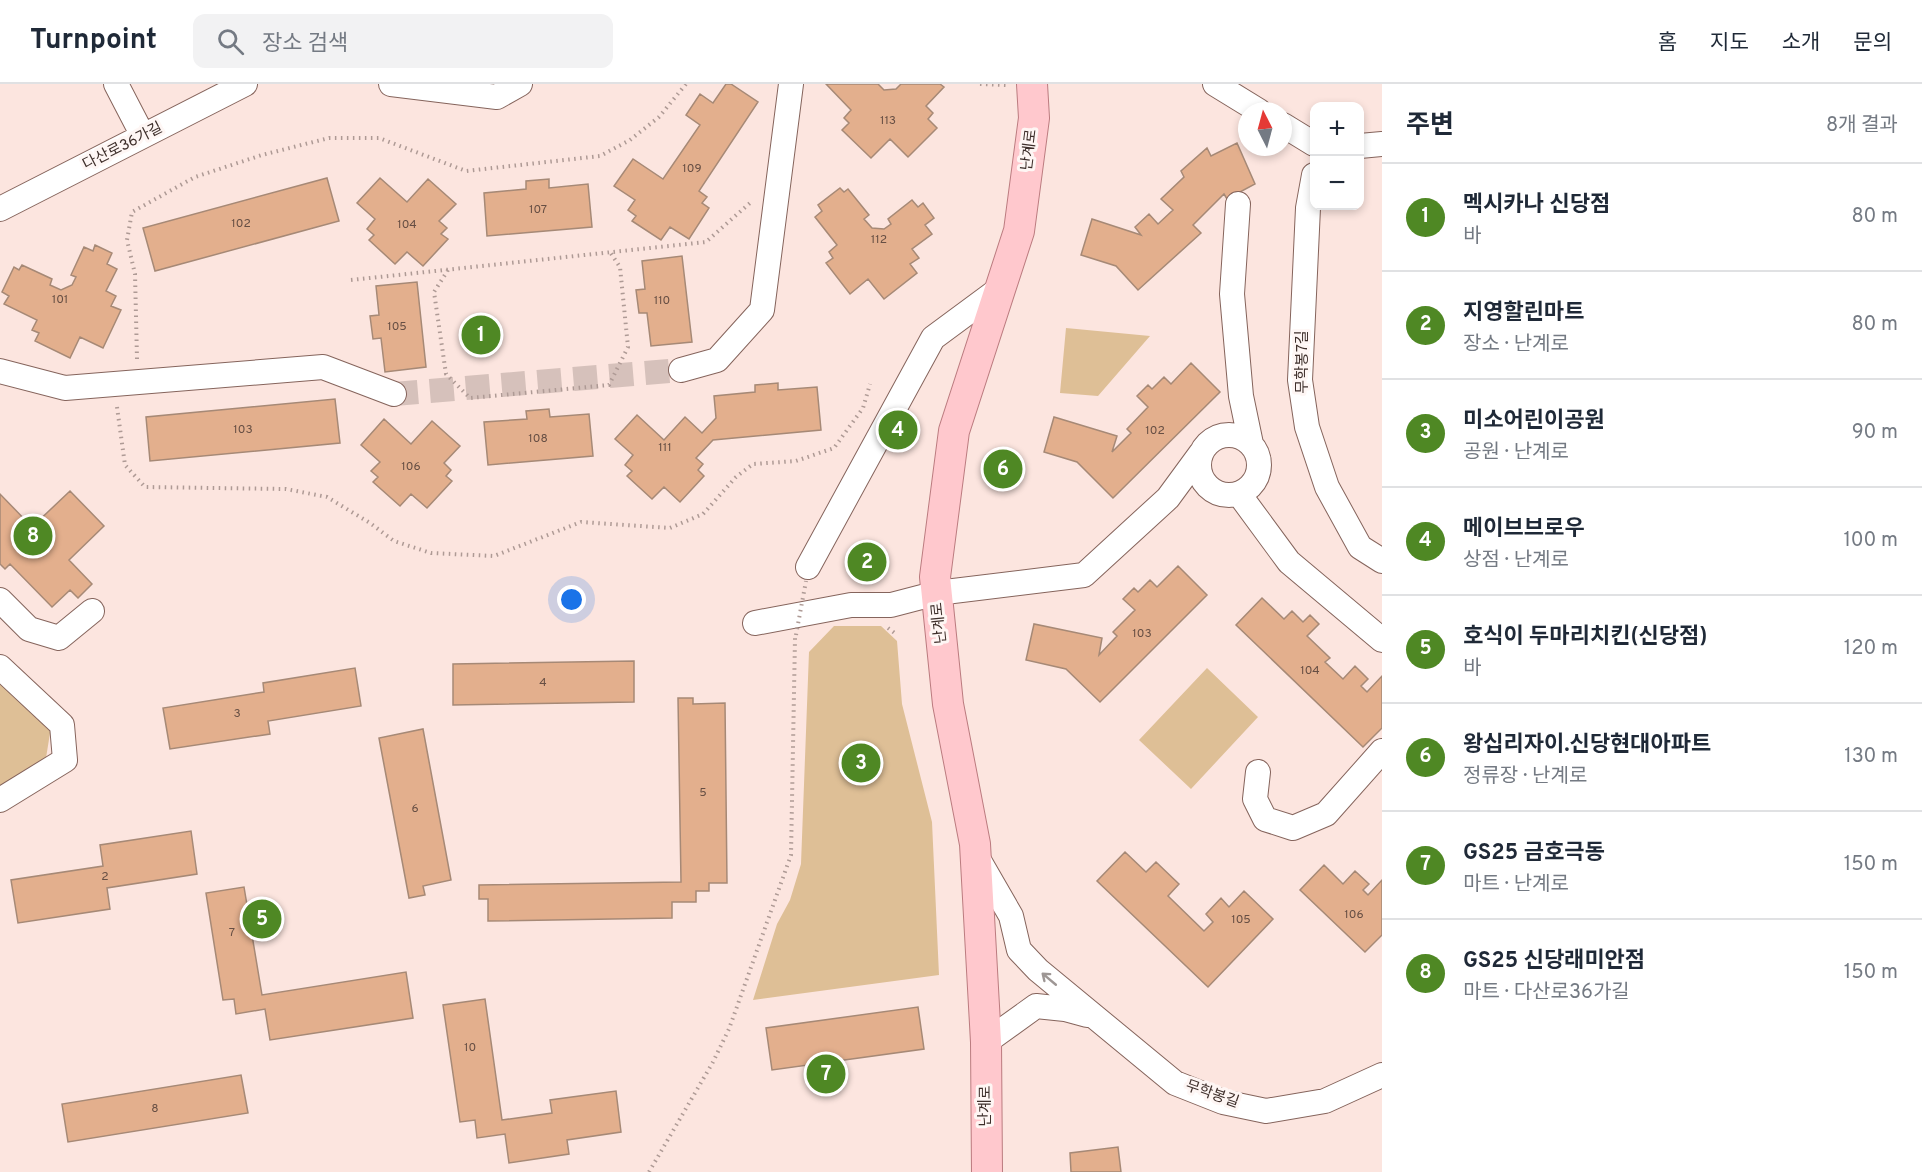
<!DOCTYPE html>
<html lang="ko">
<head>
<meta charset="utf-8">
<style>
  :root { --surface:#fff; --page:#f2f2f3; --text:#1f2937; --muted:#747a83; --line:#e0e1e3; --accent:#4f8824 }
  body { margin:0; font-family:Overpass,"Noto Sans KR",sans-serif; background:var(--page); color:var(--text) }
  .controls { position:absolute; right:18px; top:18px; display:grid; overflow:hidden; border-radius:12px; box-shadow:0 3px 9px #0003 }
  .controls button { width:54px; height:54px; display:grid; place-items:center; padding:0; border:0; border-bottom:2px solid var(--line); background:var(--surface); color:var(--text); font:30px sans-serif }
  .compass { position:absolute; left:1238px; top:18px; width:54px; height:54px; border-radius:50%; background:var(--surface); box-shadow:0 3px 9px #0003; rotate:354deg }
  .you { position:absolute; left:572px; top:516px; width:21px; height:21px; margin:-15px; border:4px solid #fff; border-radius:50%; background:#1a73e8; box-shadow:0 0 0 9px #1a73e833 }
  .badge { display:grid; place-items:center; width:39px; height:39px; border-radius:50%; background:var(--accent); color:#fff; font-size:20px; font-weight:700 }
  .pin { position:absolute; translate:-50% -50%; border:3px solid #fff; box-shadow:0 2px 6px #0006 }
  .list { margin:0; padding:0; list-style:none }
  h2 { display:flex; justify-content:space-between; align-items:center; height:78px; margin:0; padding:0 24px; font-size:26px }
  h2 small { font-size:20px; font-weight:400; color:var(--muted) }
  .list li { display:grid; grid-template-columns:39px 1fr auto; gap:18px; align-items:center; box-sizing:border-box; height:108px; padding:0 24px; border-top:2px solid var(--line) }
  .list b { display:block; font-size:22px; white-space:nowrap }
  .list p { margin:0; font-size:20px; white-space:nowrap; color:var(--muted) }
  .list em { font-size:20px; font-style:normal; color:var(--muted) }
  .icon { flex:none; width:33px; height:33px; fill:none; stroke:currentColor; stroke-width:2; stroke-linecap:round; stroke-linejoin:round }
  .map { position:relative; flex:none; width:1382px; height:1088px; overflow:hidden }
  header { display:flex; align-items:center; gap:36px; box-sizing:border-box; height:84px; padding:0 30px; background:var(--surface); border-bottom:2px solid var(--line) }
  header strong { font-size:28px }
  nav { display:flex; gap:33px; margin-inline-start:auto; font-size:21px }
  .search { width:420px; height:54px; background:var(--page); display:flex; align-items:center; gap:15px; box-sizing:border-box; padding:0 21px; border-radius:12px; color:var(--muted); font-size:22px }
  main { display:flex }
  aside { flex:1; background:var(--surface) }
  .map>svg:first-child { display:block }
  .green { fill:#debf96 }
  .building { fill:#e3af8d; stroke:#a68976; stroke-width:1.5 }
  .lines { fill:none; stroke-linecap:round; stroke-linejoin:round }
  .minor-tunnel { stroke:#d6c1bb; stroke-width:24; stroke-dasharray:24 12; stroke-linecap:butt }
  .minor-casing { stroke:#85645c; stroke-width:26 }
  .major-casing { stroke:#bb7b7f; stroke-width:32 }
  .path { stroke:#ae9a95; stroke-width:4; stroke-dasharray:1.5 4.5; stroke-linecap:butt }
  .minor { stroke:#fff; stroke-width:24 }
  .major { stroke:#ffc8cd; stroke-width:30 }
  .path-bridge { stroke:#ae9a95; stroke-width:4; stroke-dasharray:1.5 4.5; stroke-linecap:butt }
  .oneway { stroke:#9e9795 }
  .labels { text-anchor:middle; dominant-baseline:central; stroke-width:6; stroke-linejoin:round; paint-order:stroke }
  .number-label { font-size:12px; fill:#674f44 }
  .street-label { font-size:15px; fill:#3e2f2b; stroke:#fef6f4 }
</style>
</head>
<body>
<header>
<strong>Turnpoint</strong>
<div class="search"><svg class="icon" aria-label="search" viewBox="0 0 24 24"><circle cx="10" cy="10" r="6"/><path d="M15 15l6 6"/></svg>장소 검색</div>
<nav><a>홈</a><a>지도</a><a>소개</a><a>문의</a></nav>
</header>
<main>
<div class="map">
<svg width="1382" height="1088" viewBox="0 0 1382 1088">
  <rect width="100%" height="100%" fill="#fce5df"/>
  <path class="green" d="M 1066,244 L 1150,252 L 1098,312 L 1060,309 Z
    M 834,542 L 881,542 L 897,557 L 902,620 L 932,738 L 939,891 L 753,916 L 777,840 L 790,816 L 801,780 L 809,568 Z
    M 1207,584 L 1258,633 L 1191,705 L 1139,656 Z
    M 0,596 L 51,643 L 46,674 L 0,702 Z"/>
  <path class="building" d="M 726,0 L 731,0 L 758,18 L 699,107 L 707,113 L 702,119 L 709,124 L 689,155 L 670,143 L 661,156 L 632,137 L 636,132 L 628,126 L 635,116 L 614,102 L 633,75 L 663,95 L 700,41 L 686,31 L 700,10 L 713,19 Z
    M 826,0 L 878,0 L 884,6 L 896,5 L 901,0 L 940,0 L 944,3 L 926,22 L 933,29 L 928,35 L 937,44 L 908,73 L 890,55 L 871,74 L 842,46 L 849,39 L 844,34 L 851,26 Z
    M 1237,59 L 1255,100 L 1227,115 L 1224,110 L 1193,141 L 1201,149 L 1138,206 L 1116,182 L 1081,171 L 1092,135 L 1141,151 L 1135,143 L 1149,130 L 1158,140 L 1173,126 L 1161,115 L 1184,93 L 1181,87 L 1207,64 L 1211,72 Z
    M 327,94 L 339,137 L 155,187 L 143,144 Z
    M 380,94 L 407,118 L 428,95 L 456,120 L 439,137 L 447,144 L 441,150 L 448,155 L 423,182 L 407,168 L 395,180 L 369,156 L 374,151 L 367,145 L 375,135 L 357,119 Z
    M 549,95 L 549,104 L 588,100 L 592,143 L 487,152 L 484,109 L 526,105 L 526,97 Z
    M 840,104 L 844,108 L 848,105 L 869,131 L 864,135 L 872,144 L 884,145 L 891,140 L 888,135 L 912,116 L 918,123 L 923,119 L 934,134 L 925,141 L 932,150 L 912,165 L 919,174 L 910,180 L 917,189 L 884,215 L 868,195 L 850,210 L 826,179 L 833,174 L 829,168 L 837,161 L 815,133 L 822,127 L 818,121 Z
    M 95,161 L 112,169 L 107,180 L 117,185 L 106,207 L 116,212 L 111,222 L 121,226 L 103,264 L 80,253 L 70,274 L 35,257 L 39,249 L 32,246 L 37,236 L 4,220 L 9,212 L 2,208 L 14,183 L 19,186 L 22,181 L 52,195 L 50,201 L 61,206 L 72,201 L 76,193 L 71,191 L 84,163 L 93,167 Z
    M 682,172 L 692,258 L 651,262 L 647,229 L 639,229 L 636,206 L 645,205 L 642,177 Z
    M 417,198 L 426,283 L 385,288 L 381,254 L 373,255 L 370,232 L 379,231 L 376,202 Z
    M 1191,279 L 1220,308 L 1113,414 L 1077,378 L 1044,368 L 1054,333 L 1117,352 L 1112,368 L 1131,349 L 1127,345 L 1148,323 L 1137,312 L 1148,301 L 1152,305 L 1164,293 L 1171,300 Z
    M 778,299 L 778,306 L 817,303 L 821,346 L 713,356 L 696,374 L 703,380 L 698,386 L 704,392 L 680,418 L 664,403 L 652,415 L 627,392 L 632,387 L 625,381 L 633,371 L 615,355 L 637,331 L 664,356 L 685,333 L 702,349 L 716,334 L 714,312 L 755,308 L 755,301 Z
    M 335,315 L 340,359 L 150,377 L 146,333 Z
    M 549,325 L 550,333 L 589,330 L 593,372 L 488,381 L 484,338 L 527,335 L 526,327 Z
    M 384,335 L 411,360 L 432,337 L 460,362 L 444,379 L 451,386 L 446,392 L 452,397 L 427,424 L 411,410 L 400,422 L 373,398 L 378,393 L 371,387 L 380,378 L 361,361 Z
    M 70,407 L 104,442 L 69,476 L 92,500 L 78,514 L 70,506 L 52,523 L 10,480 L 5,485 L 0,480 L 0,410 L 32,443 Z
    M 857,461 L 884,469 L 877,493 L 850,488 Z
    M 1178,482 L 1207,511 L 1100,618 L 1066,585 L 1026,576 L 1034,540 L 1102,554 L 1099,571 L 1117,552 L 1113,548 L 1135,526 L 1123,515 L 1134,504 L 1138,508 L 1150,496 L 1157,503 Z
    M 1262,514 L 1284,535 L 1292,527 L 1303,538 L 1310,531 L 1319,540 L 1307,552 L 1330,574 L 1325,578 L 1343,595 L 1355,582 L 1368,595 L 1361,602 L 1367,608 L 1382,592 L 1382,644 L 1363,663 L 1236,541 Z
    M 634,577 L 634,618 L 453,621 L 453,580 Z
    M 355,584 L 361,622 L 268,637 L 270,650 L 170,665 L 163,624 L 264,608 L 263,599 Z
    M 678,614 L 693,614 L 693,620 L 725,619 L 727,799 L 709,799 L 709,807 L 696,807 L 696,818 L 672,818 L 672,834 L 488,837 L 488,815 L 479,815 L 479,801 L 681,798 Z
    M 423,645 L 451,796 L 423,802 L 425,811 L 409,814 L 379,654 Z
    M 191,747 L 197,790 L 107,804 L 110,825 L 18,839 L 11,796 L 103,782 L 100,761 Z
    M 1125,768 L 1146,788 L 1156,778 L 1179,800 L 1168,812 L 1204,847 L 1213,838 L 1206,830 L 1221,814 L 1229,823 L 1244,807 L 1273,835 L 1208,903 L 1097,797 Z
    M 1324,781 L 1343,800 L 1355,787 L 1369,800 L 1363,806 L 1368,811 L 1382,796 L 1382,851 L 1365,868 L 1300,806 Z
    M 244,803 L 262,911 L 406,888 L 413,934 L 270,956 L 265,925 L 236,930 L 234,915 L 223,916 L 206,809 Z
    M 485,915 L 502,1036 L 552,1029 L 550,1016 L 616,1007 L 621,1048 L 567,1056 L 569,1070 L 509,1079 L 505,1050 L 477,1054 L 475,1036 L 460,1038 L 443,921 Z
    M 918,923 L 924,965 L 772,986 L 766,944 Z
    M 241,991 L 248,1029 L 68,1058 L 62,1020 Z
    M 1118,1063 L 1121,1088 L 1071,1088 L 1070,1069 Z"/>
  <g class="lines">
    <path class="minor-tunnel" d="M 394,310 L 681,286"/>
    <defs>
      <path id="minor" d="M 116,0 L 143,52
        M 391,0 L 497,13 L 520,0
        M 1215,0 L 1259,27
        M 1283,41 L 1314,60
        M 1360,62 L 1382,60
        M 1314,91 L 1308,124 L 1300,296 L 1307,343 L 1327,403 L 1360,463 L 1382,477
        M 1238,120 L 1232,210 L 1241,312 L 1251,360
        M 0,125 L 245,0
        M 681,286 L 717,276 L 762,226 L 791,0
        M 0,287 L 65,304 L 323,283 L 394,310
        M1199 381a30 30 0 1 1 60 0a30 30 0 1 1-60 0Z
        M 1239,410 L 1289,478 L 1382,556
        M 808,483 L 933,254 L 1002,203
        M 0,516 L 29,545 L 59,554 L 92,527
        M 755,539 L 851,521 L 891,521 L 937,509 L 1084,491 L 1168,414 L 1201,369
        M 0,583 L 62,641 L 65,676 L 0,716
        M 1258,688 L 1255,715 L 1265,735 L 1293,744 L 1326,730 L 1382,667
        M 977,773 L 1011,832 L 1019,866 L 1038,886 L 1175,999 L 1223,1018 L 1266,1027 L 1325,1017 L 1382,991
        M 986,958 L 1036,922 L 1065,925 L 1087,931"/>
      <path id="major" d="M 987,1088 L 986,958 L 975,760 L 948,620 L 935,493 L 954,347 L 1019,147 L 1034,34 L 1032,0"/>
    </defs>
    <use href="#minor" class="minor-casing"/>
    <use href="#major" class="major-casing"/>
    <path class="path" d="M 980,0 L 1006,1
      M 448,186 L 434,208 L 446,290 L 470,314 L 609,301 L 628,263 L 620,183 L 610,168
      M 351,196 L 706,158 L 751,118
      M 137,275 L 135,190 L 127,156 L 132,128 L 195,93 L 262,71 L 329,54 L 379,54 L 466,87 L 600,72 L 630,56 L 659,33 L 686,0
      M 117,323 L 125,381 L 145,403 L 286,405 L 327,413 L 370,439 L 394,457 L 431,469 L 494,472 L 581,438 L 670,444 L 703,430 L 736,393 L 753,380 L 796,377 L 834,364 L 863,324 L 870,300
      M 888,544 L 896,550
      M 649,1088 L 713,978 L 729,945 L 791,771 L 795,554"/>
    <use href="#minor" class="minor"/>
    <use href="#major" class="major"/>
    <path class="path-bridge" d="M 796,551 L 806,497"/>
  </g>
  <defs><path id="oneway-shaft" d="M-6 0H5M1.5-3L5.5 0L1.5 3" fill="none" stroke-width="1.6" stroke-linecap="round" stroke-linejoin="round" transform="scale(1.5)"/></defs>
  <use class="oneway" href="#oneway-shaft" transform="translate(1049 895) rotate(-140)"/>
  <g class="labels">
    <g class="number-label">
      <text x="888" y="37">113</text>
      <text x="692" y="85">109</text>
      <text x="538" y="126">107</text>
      <text x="241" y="140">102</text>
      <text x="407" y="141">104</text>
      <text x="879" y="156">112</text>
      <text x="60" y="216">101</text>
      <text x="662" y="217">110</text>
      <text x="397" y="243">105</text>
      <text x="243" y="346">103</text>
      <text x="1155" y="347">102</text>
      <text x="538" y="355">108</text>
      <text x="665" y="364">111</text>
      <text x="411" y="383">106</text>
      <text x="1142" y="550">103</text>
      <text x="1310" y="587">104</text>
      <text x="543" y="599">4</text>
      <text x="237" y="630">3</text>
      <text x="703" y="709">5</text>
      <text x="415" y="725">6</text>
      <text x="105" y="793">2</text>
      <text x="1354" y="831">106</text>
      <text x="1241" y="836">105</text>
      <text x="232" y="849">7</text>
      <text x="470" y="964">10</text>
      <text x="155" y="1025">8</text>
    </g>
    <g class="street-label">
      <text transform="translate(123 63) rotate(-27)">다산로36가길</text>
      <text transform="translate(1030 66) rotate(-83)">난계로</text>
      <text transform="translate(1303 278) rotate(-90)">무학봉7길</text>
      <text transform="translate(940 539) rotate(-96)">난계로</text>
      <text transform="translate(1212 1011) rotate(19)">무학봉길</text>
      <text transform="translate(986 1022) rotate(-90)">난계로</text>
    </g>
  </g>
</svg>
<div class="controls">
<button>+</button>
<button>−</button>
</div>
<svg class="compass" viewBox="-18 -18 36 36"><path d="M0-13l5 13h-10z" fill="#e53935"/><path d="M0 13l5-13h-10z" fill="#747a83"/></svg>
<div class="you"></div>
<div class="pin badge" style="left:481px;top:251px">1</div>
<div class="pin badge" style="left:867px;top:478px">2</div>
<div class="pin badge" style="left:861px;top:679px">3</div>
<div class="pin badge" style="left:898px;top:346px">4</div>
<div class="pin badge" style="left:262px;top:835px">5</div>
<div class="pin badge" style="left:1003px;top:385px">6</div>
<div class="pin badge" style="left:826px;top:990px">7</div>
<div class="pin badge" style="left:33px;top:452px">8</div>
</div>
<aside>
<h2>주변<small>8개 결과</small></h2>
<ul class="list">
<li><span class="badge">1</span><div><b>멕시카나 신당점</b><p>바</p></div><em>80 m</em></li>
<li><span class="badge">2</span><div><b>지영할린마트</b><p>장소 · 난계로</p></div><em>80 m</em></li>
<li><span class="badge">3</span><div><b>미소어린이공원</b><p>공원 · 난계로</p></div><em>90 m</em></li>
<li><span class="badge">4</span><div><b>메이브브로우</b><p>상점 · 난계로</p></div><em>100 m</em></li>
<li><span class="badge">5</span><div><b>호식이 두마리치킨(신당점)</b><p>바</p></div><em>120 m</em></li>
<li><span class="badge">6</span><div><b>왕십리자이.신당현대아파트</b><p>정류장 · 난계로</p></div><em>130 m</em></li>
<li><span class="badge">7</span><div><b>GS25 금호극동</b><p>마트 · 난계로</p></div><em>150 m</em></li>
<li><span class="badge">8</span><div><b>GS25 신당래미안점</b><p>마트 · 다산로36가길</p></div><em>150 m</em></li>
</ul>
</aside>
</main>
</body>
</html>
